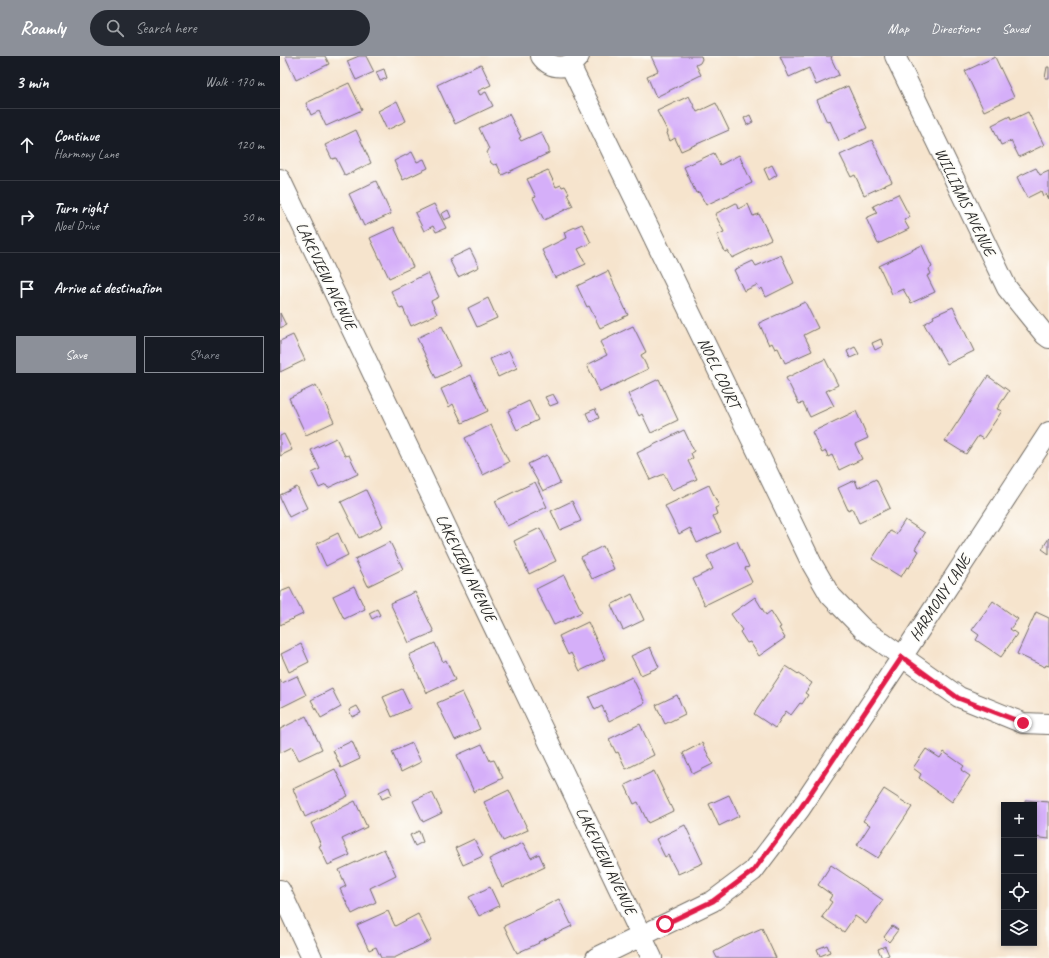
<!DOCTYPE html>
<html lang="en">
<head>
<meta charset="utf-8">
<style>
  :root { --surface:#171b24; --page:#242831; --text:#f1f3f6; --muted:#9ea1a6; --line:#363941; --accent:#8c9099 }
  body { margin:0; font-family:Caveat,sans-serif; background:var(--page); color:var(--text) }
  .controls { position:absolute; right:12px; bottom:12px; display:grid; overflow:hidden; border-radius:0px; box-shadow:0 2px 6px #0003 }
  .controls button { width:36px; height:36px; display:grid; place-items:center; padding:0; border:0; border-bottom:1px solid var(--line); background:var(--surface); color:var(--text); font:20px sans-serif }
  .stop { position:absolute; width:12px; height:12px; margin:-9px; border:3px solid #e11d48; border-radius:50%; background:#fff }
  .stop.end { background:#e11d48; border-color:#fff; box-shadow:0 1px 4px #0008 }
  .list { margin:0; padding:0; list-style:none }
  h2 { display:flex; justify-content:space-between; align-items:center; height:52px; margin:0; padding:0 16px; font-size:17px }
  h2 small { font-size:13px; font-weight:400; color:var(--muted) }
  .list li { display:grid; grid-template-columns:26px 1fr auto; gap:12px; align-items:center; box-sizing:border-box; height:72px; padding:0 16px; border-top:1px solid var(--line) }
  .list b { display:block; font-size:15px; white-space:nowrap }
  .list p { margin:0; font-size:13px; white-space:nowrap; color:var(--muted) }
  .list em { font-size:13px; font-style:normal; color:var(--muted) }
  .actions { display:flex; gap:8px; padding:12px 16px }
  .actions a { flex:1; padding:9px 0; border:1px solid var(--accent); border-radius:0px; text-align:center; font-size:14px; color:var(--accent) }
  .actions .main { background:var(--accent); color:#fff }
  .icon { flex:none; width:22px; height:22px; fill:none; stroke:currentColor; stroke-width:2; stroke-linecap:round; stroke-linejoin:round }
  .map { position:relative; flex:none; width:769px; height:902px; overflow:hidden }
  header { display:flex; align-items:center; gap:24px; box-sizing:border-box; height:56px; padding:0 20px; background:var(--accent); color:#fff }
  header strong { font-size:19px }
  nav { display:flex; gap:22px; margin-inline-start:auto; font-size:14px }
  .search { width:280px; height:36px; background:var(--page); display:flex; align-items:center; gap:10px; box-sizing:border-box; padding:0 14px; border-radius:22px; color:var(--muted); font-size:15px }
  main { display:flex }
  aside { flex:1; background:var(--surface) }
  .map>svg:first-child { display:block }
  .building { fill:#d5aff9 }
  .lines { fill:none; stroke-linecap:round; stroke-linejoin:round }
  .minor-casing { stroke:#726c64; stroke-width:22 }
  .minor { stroke:#fff; stroke-width:20 }
  .route { stroke:#e11d48; stroke-width:5 }
  .labels { text-anchor:middle; dominant-baseline:central; stroke-width:3.5; stroke-linejoin:round; paint-order:stroke }
  .street-label { font-size:16px; fill:#2b2b2b; stroke:#fdfcf7 }
</style>
</head>
<body>
<header>
<strong>Roamly</strong>
<div class="search"><svg class="icon" aria-label="search" viewBox="0 0 24 24"><circle cx="10" cy="10" r="6"/><path d="M15 15l6 6"/></svg>Search here</div>
<nav><a>Map</a><a>Directions</a><a>Saved</a></nav>
</header>
<main>
<aside>
<h2>3 min<small>Walk · 170 m</small></h2>
<ul class="list">
<li><svg class="icon" aria-label="ahead" viewBox="0 0 24 24"><path d="M12 20V5M6 11l6-6 6 6"/></svg><div><b>Continue</b><p>Harmony Lane</p></div><em>120 m</em></li>
<li><svg class="icon" aria-label="right" viewBox="0 0 24 24"><path d="M7 20v-9h11M14 6l5 5-5 5"/></svg><div><b>Turn right</b><p>Noel Drive</p></div><em>50 m</em></li>
<li><svg class="icon" aria-label="arrive" viewBox="0 0 24 24"><path d="M6 21V4h12l-3 4 3 4H6"/></svg><div><b>Arrive at destination</b></div></li>
</ul>
<div class="actions"><a class="main">Save</a><a>Share</a></div>
</aside>
<div class="map">
<svg width="769" height="902" viewBox="0 0 769 902">
  <rect width="100%" height="100%" fill="#fdfcf7"/>
  <filter id="ink" filterUnits="userSpaceOnUse"><feTurbulence type="fractalNoise" baseFrequency=".025" numOctaves="2"/><feDisplacementMap in="SourceGraphic" scale="8" xChannelSelector="R" yChannelSelector="G"/><feConvolveMatrix kernelMatrix="1 2 1 2 8 2 1 2 1" color-interpolation-filters="sRGB"/></filter>
  <filter id="wash" filterUnits="userSpaceOnUse"><feTurbulence type="fractalNoise" baseFrequency=".012" numOctaves="4" result="noise"/><feDisplacementMap in="SourceGraphic" scale="16" xChannelSelector="R" yChannelSelector="G"/><feGaussianBlur stdDeviation="0.9" result="paint"/><feColorMatrix in="noise" values="0 0 0 0 0 0 0 0 0 0 0 0 0 0 0 0 0 1.4 0 .05"/><feComposite in="paint" operator="in"/></filter>
  <g filter="url(#wash)">
    <rect width="100%" height="100%" fill="#f6e4cd"/>
    <g id="blocks">
      <path class="building" d="M 5,0 L 45,0 L 49,8 L 16,24 Z
        M 79,0 L 86,0 L 94,16 L 76,24 L 67,5 Z
        M 371,0 L 421,0 L 422,3 L 420,7 L 416,9 L 421,19 L 376,41 L 367,20 L 378,15 Z
        M 500,0 L 552,0 L 552,1 L 551,2 L 559,19 L 536,29 L 529,12 L 509,21 Z
        M 715,1 L 734,41 L 704,55 L 685,15 Z
        M 201,8 L 211,29 L 198,35 L 200,39 L 206,36 L 213,50 L 175,68 L 157,29 Z
        M 767,11 L 769,11 L 769,22 L 765,22 Z
        M 104,13 L 107,22 L 100,25 L 96,16 Z
        M 69,27 L 82,54 L 46,70 L 39,55 L 31,59 L 26,47 Z
        M 568,30 L 587,72 L 559,85 L 550,65 L 547,66 L 537,44 Z
        M 409,40 L 417,56 L 436,47 L 449,74 L 401,95 L 395,82 L 390,85 L 387,77 L 388,76 L 377,55 Z
        M 117,45 L 126,65 L 107,74 L 98,55 Z
        M 748,56 L 764,89 L 739,101 L 731,85 L 721,89 L 712,69 L 730,60 L 731,64 Z
        M 229,58 L 241,81 L 239,82 L 241,85 L 261,76 L 269,93 L 269,97 L 222,119 L 217,108 L 214,109 L 211,107 L 207,97 L 209,93 L 199,72 Z
        M 470,59 L 473,66 L 467,69 L 464,62 Z
        M 76,74 L 91,107 L 65,120 L 56,102 L 52,103 L 45,89 Z
        M 592,84 L 612,126 L 584,139 L 575,119 L 571,121 L 560,99 Z
        M 132,96 L 137,106 L 144,103 L 148,112 L 123,124 L 114,105 Z
        M 434,97 L 440,109 L 459,99 L 472,127 L 426,149 L 419,136 L 416,137 L 404,111 Z
        M 492,109 L 497,119 L 489,124 L 484,113 Z
        M 756,112 L 760,119 L 769,115 L 769,143 L 766,138 L 763,140 L 761,135 L 747,142 L 737,121 Z
        M 268,114 L 276,131 L 281,129 L 282,131 L 285,130 L 289,137 L 287,138 L 293,150 L 264,164 L 253,142 L 256,141 L 247,123 Z
        M 96,125 L 111,158 L 84,170 L 69,138 Z
        M 618,138 L 630,161 L 624,164 L 629,173 L 598,188 L 586,162 L 597,157 L 593,150 Z
        M 456,147 L 458,153 L 468,148 L 473,160 L 479,158 L 491,183 L 452,202 L 448,195 L 445,196 L 437,179 L 444,176 L 435,158 Z
        M 154,148 L 166,172 L 156,176 L 153,170 L 144,175 L 135,157 Z
        M 168,154 L 171,161 L 164,164 L 161,158 Z
        M 302,168 L 311,187 L 298,193 L 306,208 L 275,222 L 262,194 L 286,182 L 284,176 Z
        M 114,171 L 133,211 L 109,222 L 90,182 Z
        M 642,189 L 652,211 L 649,213 L 651,218 L 647,220 L 655,236 L 631,247 L 623,233 L 612,238 L 599,210 Z
        M 190,193 L 199,211 L 178,221 L 169,203 Z
        M 501,199 L 514,227 L 486,241 L 482,232 L 480,234 L 477,229 L 464,235 L 454,214 L 473,205 L 476,210 Z
        M 328,215 L 348,259 L 320,272 L 309,250 L 307,251 L 297,230 Z
        M 148,217 L 159,241 L 151,245 L 157,258 L 131,270 L 123,252 L 120,253 L 111,235 Z
        M 208,242 L 217,262 L 197,271 L 188,252 Z
        M 525,246 L 538,272 L 524,279 L 532,295 L 505,307 L 498,292 L 495,293 L 492,287 L 489,289 L 479,267 Z
        M 673,251 L 694,295 L 667,308 L 644,268 L 654,262 L 653,260 Z
        M 0,257 L 6,269 L 0,272 Z
        M 162,270 L 181,310 L 156,322 L 137,282 Z
        M 353,270 L 366,296 L 361,299 L 368,313 L 320,336 L 307,309 L 327,299 L 320,286 Z
        M 13,279 L 25,304 L 0,316 L 0,285 Z
        M 601,283 L 603,290 L 595,294 L 592,287 Z
        M 575,291 L 579,298 L 570,302 L 567,295 Z
        M 229,295 L 237,312 L 218,321 L 210,303 Z
        M 545,303 L 558,329 L 546,335 L 554,350 L 530,361 L 523,347 L 519,348 L 506,322 Z
        M 191,319 L 208,355 L 182,367 L 173,348 L 169,351 L 161,333 Z
        M 708,320 L 729,335 L 717,353 L 722,355 L 703,383 L 698,380 L 686,398 L 665,385 Z
        M 379,323 L 398,364 L 371,377 L 362,358 L 359,360 L 348,338 Z
        M 36,329 L 54,366 L 26,379 L 9,342 Z
        M 273,338 L 278,347 L 270,350 L 265,341 Z
        M 249,345 L 258,364 L 237,374 L 228,355 Z
        M 315,353 L 319,362 L 310,366 L 306,357 Z
        M 576,355 L 588,382 L 575,388 L 582,403 L 559,414 L 552,399 L 548,401 L 546,395 L 542,397 L 532,376 Z
        M 211,369 L 229,406 L 203,419 L 185,382 Z
        M 404,374 L 414,395 L 411,397 L 413,402 L 408,405 L 417,423 L 392,434 L 384,418 L 370,424 L 357,397 Z
        M 4,378 L 12,394 L 0,400 L 0,380 Z
        M 56,382 L 65,400 L 69,399 L 78,418 L 48,432 L 46,429 L 39,432 L 32,417 L 40,413 L 31,394 Z
        M 267,399 L 280,427 L 263,435 L 248,408 Z
        M 596,423 L 610,452 L 579,467 L 572,452 L 568,454 L 558,432 L 575,424 L 578,432 Z
        M 255,426 L 267,451 L 227,470 L 215,445 Z
        M 429,429 L 439,450 L 435,452 L 437,458 L 433,460 L 441,476 L 417,487 L 410,472 L 399,478 L 385,450 Z
        M 17,431 L 27,452 L 9,461 L 0,442 L 0,439 Z
        M 86,434 L 103,470 L 79,482 L 61,446 Z
        M 292,445 L 301,465 L 280,474 L 271,455 Z
        M 625,464 L 645,477 L 635,493 L 639,495 L 629,512 L 627,511 L 621,521 L 592,503 L 610,475 L 616,478 Z
        M 260,472 L 276,505 L 249,518 L 234,485 Z
        M 58,477 L 68,499 L 46,510 L 36,488 Z
        M 769,482 L 769,498 L 762,493 Z
        M 457,485 L 469,511 L 465,512 L 472,526 L 425,549 L 413,523 L 433,513 L 427,500 Z
        M 110,486 L 123,513 L 88,530 L 75,503 Z
        M 323,490 L 334,513 L 312,523 L 301,501 Z
        M 284,519 L 302,556 L 274,569 L 256,533 Z
        M 74,530 L 85,553 L 64,563 L 53,540 Z
        M 10,532 L 23,558 L 0,569 L 0,536 Z
        M 135,536 L 154,576 L 129,587 L 110,547 Z
        M 352,538 L 364,564 L 343,574 L 331,549 Z
        M 475,541 L 486,559 L 491,555 L 501,571 L 499,572 L 505,582 L 479,600 L 470,586 L 467,587 L 460,576 L 462,574 L 451,558 Z
        M 713,545 L 738,563 L 730,573 L 737,578 L 721,601 L 696,584 L 699,579 L 692,574 Z
        M 97,553 L 100,559 L 92,563 L 89,557 Z
        M 756,556 L 769,562 L 769,610 L 766,609 L 765,611 L 737,598 Z
        M 308,566 L 325,603 L 300,615 L 291,597 L 288,599 L 279,580 Z
        M 155,587 L 163,606 L 166,604 L 175,624 L 147,637 L 129,599 Z
        M 21,588 L 29,606 L 9,616 L 1,598 Z
        M 370,591 L 379,611 L 361,619 L 351,600 Z
        M 506,610 L 532,627 L 525,637 L 528,639 L 522,648 L 520,647 L 511,659 L 506,655 L 495,672 L 474,658 Z
        M 17,620 L 26,639 L 0,652 L 0,623 L 2,627 Z
        M 352,621 L 365,647 L 329,665 L 322,650 L 315,654 L 309,641 Z
        M 52,633 L 61,651 L 41,662 L 31,644 Z
        M 122,633 L 131,652 L 112,661 L 103,641 Z
        M 182,636 L 200,673 L 175,684 L 157,647 Z
        M 397,639 L 405,658 L 385,668 L 376,649 Z
        M 77,650 L 81,657 L 72,661 L 69,654 Z
        M 26,660 L 42,693 L 19,704 L 12,691 L 0,697 L 0,673 Z
        M 360,668 L 374,699 L 346,713 L 338,696 L 336,697 L 329,683 Z
        M 72,685 L 80,703 L 61,712 L 53,694 Z
        M 132,687 L 141,706 L 121,716 L 112,696 Z
        M 422,687 L 433,708 L 413,718 L 403,697 Z
        M 202,688 L 210,705 L 214,704 L 223,722 L 194,736 L 177,699 Z
        M 646,693 L 660,702 L 664,696 L 684,710 L 681,714 L 690,720 L 672,746 L 639,722 L 641,718 L 633,712 Z
        M 55,713 L 68,740 L 25,761 L 13,733 Z
        M 374,715 L 393,755 L 368,767 L 358,746 L 354,748 L 345,729 Z
        M 109,731 L 112,739 L 102,743 L 99,736 Z
        M 604,733 L 632,751 L 598,802 L 577,789 L 590,769 L 583,765 Z
        M 229,734 L 248,774 L 223,785 L 204,746 Z
        M 152,736 L 162,757 L 143,766 L 133,745 Z
        M 449,739 L 459,760 L 439,770 L 429,748 Z
        M 745,744 L 769,746 L 769,783 L 754,781 L 754,749 L 745,749 Z
        M 75,745 L 87,771 L 62,783 L 70,799 L 48,809 L 39,790 L 41,789 L 31,767 Z
        M 405,769 L 423,807 L 398,818 L 388,799 L 385,801 L 376,783 Z
        M 139,775 L 143,786 L 135,790 L 130,779 Z
        M 194,783 L 203,800 L 183,809 L 175,792 Z
        M 243,787 L 251,802 L 259,798 L 265,811 L 222,831 L 209,803 Z
        M 104,793 L 116,819 L 90,832 L 96,846 L 72,858 L 60,833 L 66,830 L 59,814 Z
        M 551,809 L 603,844 L 586,868 L 575,860 L 564,876 L 542,861 L 552,846 L 549,844 L 552,839 L 538,829 Z
        M 210,831 L 219,850 L 199,860 L 189,841 Z
        M 279,843 L 292,870 L 258,886 L 259,887 L 237,897 L 224,870 Z
        M 108,855 L 115,870 L 138,858 L 151,884 L 114,902 L 101,902 L 96,891 L 89,894 L 77,869 Z
        M 612,870 L 618,874 L 609,886 L 604,881 Z
        M 482,872 L 496,902 L 437,902 L 434,896 L 453,886 L 453,885 L 457,883 Z
        M 547,889 L 550,896 L 540,900 L 537,893 Z
        M 605,890 L 609,899 L 602,902 L 598,893 Z"/>
    </g>
  </g>
  <g filter="url(#ink)">
    <use href="#blocks" fill-opacity="0" stroke="#726c64" stroke-width="1"/>
    <g class="lines">
      <defs>
        <path id="minor" d="M 261,0 C 271,14 289,14 299,0
          M 615,0 L 727,232 L 765,279 L 769,282
          M 290,9 L 532,508 L 550,539 L 583,573 L 679,641 L 743,667 L 769,668
          M 0,123 L 372,902
          M 0,834 L 32,902
          M 316,902 L 433,845 L 473,815 L 520,753 L 622,601 L 769,376"/>
      </defs>
      <use href="#minor" class="minor-casing"/>
      <use href="#minor" class="minor"/>
    </g>
  </g>
  <g class="lines" filter="url(#ink)">
    <path class="route" d="M 385,868 L 433,845 L 473,815 L 520,753 L 622,601 L 678,642 L 743,667"/>
  </g>
  <g class="labels">
    <g class="street-label">
      <text transform="translate(685 146) rotate(64)">WILLIAMS AVENUE</text>
      <text transform="translate(46 220) rotate(64)">LAKEVIEW AVENUE</text>
      <text transform="translate(439 317) rotate(64)">NOEL COURT</text>
      <text transform="translate(186 512) rotate(64)">LAKEVIEW AVENUE</text>
      <text transform="translate(660 542) rotate(-57)">HARMONY LANE</text>
      <text transform="translate(326 805) rotate(64)">LAKEVIEW AVENUE</text>
    </g>
  </g>
</svg>
<div class="controls">
<button>+</button>
<button>−</button>
<button><svg class="icon" aria-label="locate" viewBox="0 0 24 24"><circle cx="12" cy="12" r="6"/><path d="M12 2v4M12 18v4M2 12h4M18 12h4"/></svg></button>
<button><svg class="icon" aria-label="layers" viewBox="0 0 24 24"><path d="M12 4l9 5-9 5-9-5zM3 14l9 5 9-5"/></svg></button>
</div>
<div class="stop" style="left:385px;top:868px"></div>
<div class="stop end" style="left:743px;top:667px"></div>
</div>
</main>
</body>
</html>
